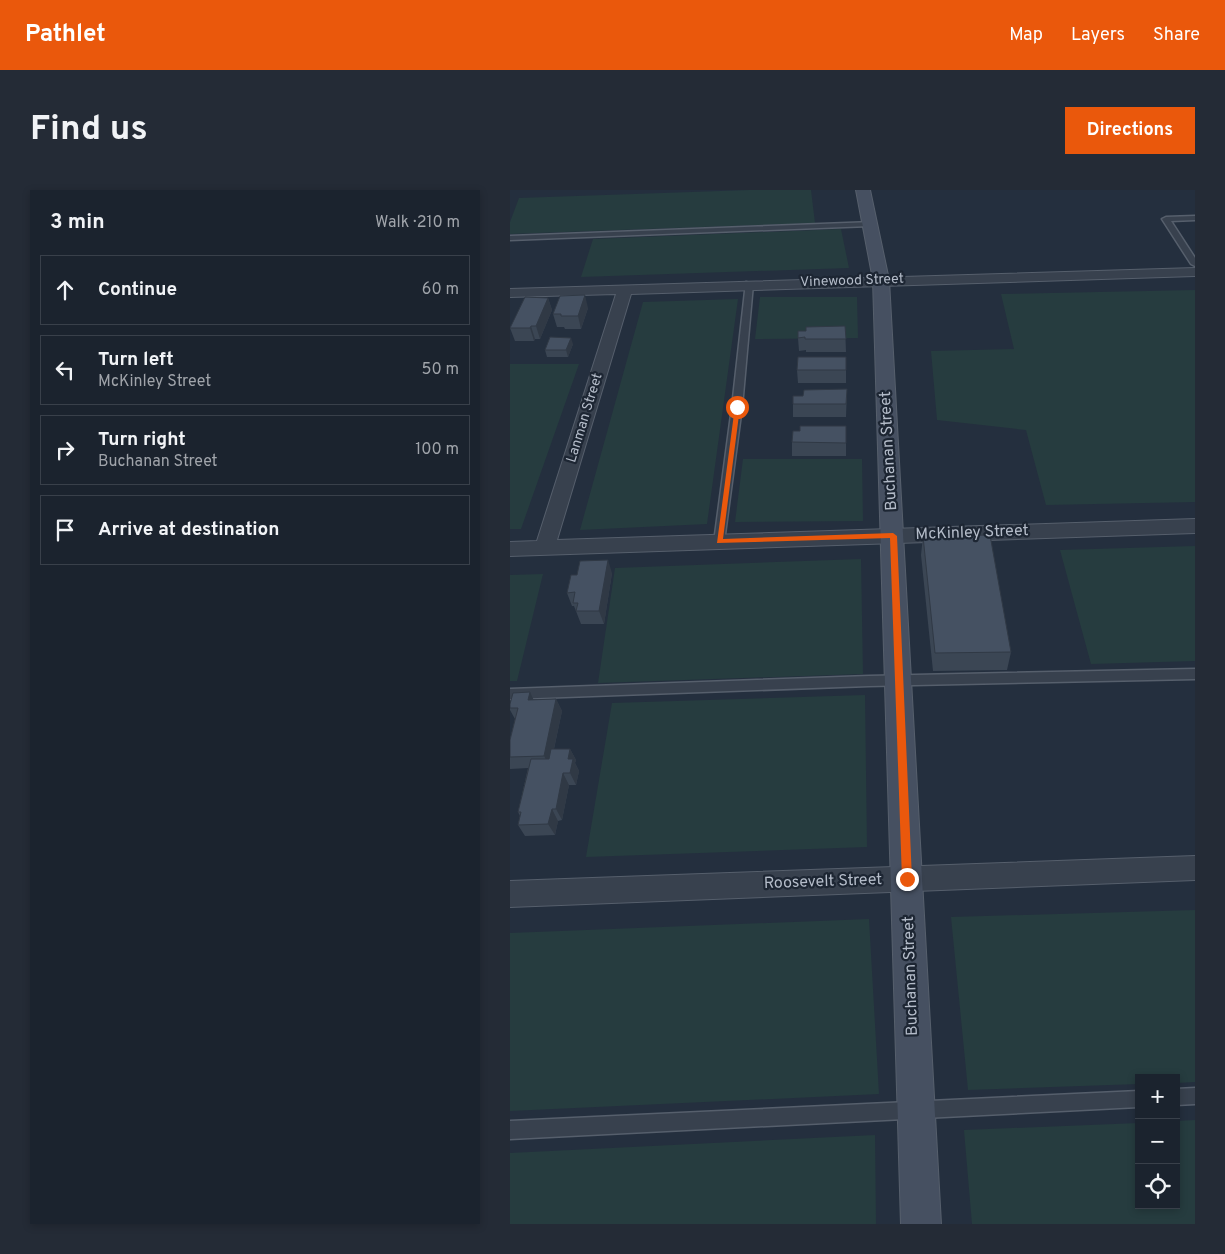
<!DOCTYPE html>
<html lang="en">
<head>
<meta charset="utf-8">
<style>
  :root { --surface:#1b232e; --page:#242b36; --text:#f1f3f6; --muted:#a0a4aa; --line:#39404a; --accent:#ea580c }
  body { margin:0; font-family:Overpass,sans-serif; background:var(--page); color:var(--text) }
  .controls { position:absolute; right:15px; bottom:15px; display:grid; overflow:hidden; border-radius:0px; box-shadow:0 2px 8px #0003 }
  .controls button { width:45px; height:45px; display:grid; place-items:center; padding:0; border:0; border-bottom:1px solid var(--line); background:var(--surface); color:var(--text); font:25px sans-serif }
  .stop { position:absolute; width:15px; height:15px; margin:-11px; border:4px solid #ea580c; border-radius:50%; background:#fff }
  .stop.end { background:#ea580c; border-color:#fff; box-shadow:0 1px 5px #0008 }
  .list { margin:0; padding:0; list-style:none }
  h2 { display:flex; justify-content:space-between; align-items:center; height:65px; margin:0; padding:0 20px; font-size:21px }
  h2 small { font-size:16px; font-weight:400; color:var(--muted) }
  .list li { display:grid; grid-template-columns:32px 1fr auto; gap:15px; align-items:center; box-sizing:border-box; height:70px; margin:0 10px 10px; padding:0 10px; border:1px solid var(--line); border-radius:0px }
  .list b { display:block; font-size:19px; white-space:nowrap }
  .list p { margin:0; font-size:16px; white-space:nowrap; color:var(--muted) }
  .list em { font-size:16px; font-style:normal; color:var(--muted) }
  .icon { flex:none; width:28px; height:28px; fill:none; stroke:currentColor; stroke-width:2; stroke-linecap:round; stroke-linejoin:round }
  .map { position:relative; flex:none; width:685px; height:1034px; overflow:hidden; border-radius:0px }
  header { display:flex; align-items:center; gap:30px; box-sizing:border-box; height:70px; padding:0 25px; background:var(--accent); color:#fff }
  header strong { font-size:24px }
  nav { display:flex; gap:28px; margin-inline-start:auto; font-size:18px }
  .intro { display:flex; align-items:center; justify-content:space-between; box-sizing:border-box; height:120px; padding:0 30px }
  h1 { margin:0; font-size:35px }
  .button { padding:12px 22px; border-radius:0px; background:var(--accent); color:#fff; font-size:18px; font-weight:700 }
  main { display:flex; gap:30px; padding:0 30px }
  aside { flex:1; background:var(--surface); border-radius:0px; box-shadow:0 2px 8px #0003 }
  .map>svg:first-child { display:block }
  .green { fill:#263c3f }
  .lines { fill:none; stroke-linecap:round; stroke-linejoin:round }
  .lane-casing { stroke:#565f6c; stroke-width:3 }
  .street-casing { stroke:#565f6c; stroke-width:2 }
  .secondary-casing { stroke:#565f6c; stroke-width:2 }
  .lane { fill:#38414e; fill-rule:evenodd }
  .street { fill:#38414e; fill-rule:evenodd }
  .secondary { fill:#465061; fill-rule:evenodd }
  .wall { fill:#3b4654 }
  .shaded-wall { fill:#303945 }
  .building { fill:#455162; stroke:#303945 }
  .route { fill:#ea580c }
  .labels { text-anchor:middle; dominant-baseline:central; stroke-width:4.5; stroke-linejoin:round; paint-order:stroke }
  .far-street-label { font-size:14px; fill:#b4bcc9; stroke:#1d2633 }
  .street-label { font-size:16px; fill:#b4bcc9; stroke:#1d2633 }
</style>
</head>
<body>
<header>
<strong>Pathlet</strong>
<nav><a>Map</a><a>Layers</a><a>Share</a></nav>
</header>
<div class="intro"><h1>Find us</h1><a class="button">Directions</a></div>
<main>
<aside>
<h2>3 min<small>Walk · 210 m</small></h2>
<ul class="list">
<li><svg class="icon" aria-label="ahead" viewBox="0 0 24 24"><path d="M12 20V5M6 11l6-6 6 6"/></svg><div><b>Continue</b></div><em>60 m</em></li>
<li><svg class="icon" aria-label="left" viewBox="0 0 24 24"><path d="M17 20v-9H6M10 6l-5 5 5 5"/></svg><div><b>Turn left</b><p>McKinley Street</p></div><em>50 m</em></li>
<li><svg class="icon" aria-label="right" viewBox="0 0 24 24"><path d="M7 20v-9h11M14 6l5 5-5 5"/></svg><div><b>Turn right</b><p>Buchanan Street</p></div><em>100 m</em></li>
<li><svg class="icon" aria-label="arrive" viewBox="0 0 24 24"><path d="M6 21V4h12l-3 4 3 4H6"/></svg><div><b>Arrive at destination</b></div></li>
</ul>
</aside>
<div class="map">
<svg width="685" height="1034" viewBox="0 0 685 1034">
  <rect width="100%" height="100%" fill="#242f3e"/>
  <path class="green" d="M 239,0 L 301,0 L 305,33 L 0,44 L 0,32 L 9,8 Z
    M 331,39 L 339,78 L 71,87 L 83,49 Z
    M 685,100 L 685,312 L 536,315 L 516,240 L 427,230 L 421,161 L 504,159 L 491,104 Z
    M 250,107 L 347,107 L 348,148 L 245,149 Z
    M 228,109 L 197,334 L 70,340 L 133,112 Z
    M 0,174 L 69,174 L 11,339 L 0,339 Z
    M 233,269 L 352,269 L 353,331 L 225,332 Z
    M 685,356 L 685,471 L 581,474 L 550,360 Z
    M 351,369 L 353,484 L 88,493 L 105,378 Z
    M 33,384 L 7,491 L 0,491 L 0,385 Z
    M 355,505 L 357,657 L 76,667 L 102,513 Z
    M 685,720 L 685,892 L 666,893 L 666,888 L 629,888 L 629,894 L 458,900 L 441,727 Z
    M 359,729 L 369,904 L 0,921 L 0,743 Z
    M 685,930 L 685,1034 L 462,1034 L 454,940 L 629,933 L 629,1015 L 666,1015 L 666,931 Z
    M 365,945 L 366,1034 L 0,1034 L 0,963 Z"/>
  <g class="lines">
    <defs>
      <path id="lane" d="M 685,26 L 685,30 L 661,31 L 685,68 L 685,76 L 681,74 L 652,29 L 656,27 Z
        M 363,32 L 363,36 L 360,36 L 0,50 L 0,46 Z
        M 236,92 L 243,94 L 232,217 L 214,352 L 209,356 L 204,352 L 222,217 Z
        M 685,479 L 685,489 L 359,496 L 0,509 L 0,499 L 359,486 Z
        M 685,898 L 685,914 L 666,915 L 666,899 Z
        M 629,901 L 629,917 L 0,949 L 0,931 Z"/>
      <path id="street" d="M 685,78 L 685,86 L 121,104 L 47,350 L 685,329 L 685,343 L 0,366 L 0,352 L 27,351 L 106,104 L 0,107 L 0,99 Z
        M 685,666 L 685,690 L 0,717 L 0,691 Z"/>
      <path id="secondary" d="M 346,0 L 360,0 L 379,90 L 431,1034 L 391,1034 L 363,90 Z"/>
    </defs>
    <use href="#lane" class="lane-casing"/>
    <use href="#street" class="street-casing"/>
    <use href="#secondary" class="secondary-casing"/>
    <use href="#lane" class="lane"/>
    <use href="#street" class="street"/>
    <use href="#secondary" class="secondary"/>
  </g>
  <path class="wall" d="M 38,108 L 42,120 L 30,149 L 25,149 L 24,151 L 5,151 L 0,138 Z
    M 78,118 L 71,139 L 55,139 L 54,137 L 47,137 L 43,124 Z
    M 335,136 L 336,162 L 296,162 L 296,160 L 289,161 L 288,148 L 296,141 Z
    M 63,154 L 58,167 L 37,167 L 35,160 Z
    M 336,167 L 336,193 L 288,193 L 287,180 Z
    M 337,199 L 336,227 L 283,227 L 283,214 L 293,206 Z
    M 336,236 L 336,266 L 282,266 L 282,252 L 290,241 Z
    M 413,346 L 501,462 L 497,480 L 423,481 L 411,365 Z
    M 102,383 L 94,434 L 71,434 L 64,416 L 62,416 L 57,403 Z
    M 24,509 L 46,509 L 52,521 L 44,559 L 60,559 L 66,570 L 65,573 L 69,581 L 66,595 L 59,595 L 52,630 L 48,631 L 45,645 L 15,646 L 8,635 L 10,626 L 8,622 L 18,578 L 0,579 L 0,550 L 5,529 L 0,520 L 0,514 Z"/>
  <path class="shaded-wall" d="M 75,105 L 78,118 L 71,139 L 68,126 Z
    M 38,108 L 42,120 L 30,149 L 26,136 Z
    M 21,136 L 25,149 L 24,151 L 20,138 Z
    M 61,148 L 63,154 L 58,167 L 56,160 Z
    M 98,370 L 102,383 L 94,434 L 89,421 Z
    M 20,502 L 26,515 L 18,510 Z
    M 46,509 L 52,521 L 40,577 L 34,566 Z
    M 60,559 L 66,570 L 65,573 L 69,581 L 66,595 L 60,583 L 58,569 Z
    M 53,583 L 59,595 L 52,630 L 46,619 Z
    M 42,619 L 48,631 L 45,645 L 38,634 Z"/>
  <path class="building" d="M 75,105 L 68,126 L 51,126 L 51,124 L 43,124 L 50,106 Z
    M 15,107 L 38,108 L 26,136 L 21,136 L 20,138 L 0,138 Z
    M 335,136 L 336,149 L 295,149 L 295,147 L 288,148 L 288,141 L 296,141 L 296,137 Z
    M 40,147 L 61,148 L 56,160 L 35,160 Z
    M 288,167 L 336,167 L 336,180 L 287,180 Z
    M 337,199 L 336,214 L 283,214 L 283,206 L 293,206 L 294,200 Z
    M 290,236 L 336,236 L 336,253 L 282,252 L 283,241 L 290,241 Z
    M 480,345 L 501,462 L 425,463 L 413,346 Z
    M 98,370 L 89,421 L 66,421 L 68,413 L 63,413 L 65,402 L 57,403 L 61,385 L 67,385 L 70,371 Z
    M 20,502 L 18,510 L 46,509 L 34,566 L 0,567 L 0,550 L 8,518 L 0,518 L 0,514 L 3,503 Z
    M 41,559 L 60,559 L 58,569 L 63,569 L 60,583 L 53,583 L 46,619 L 42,619 L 38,634 L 8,635 L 11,622 L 8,622 L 21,569 L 39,569 Z"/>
  <path class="route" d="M 225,216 L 230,217 L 213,349 L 383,343 L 387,346 L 402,689 L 397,693 L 392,689 L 380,348 L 207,353 Z"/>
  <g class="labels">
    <g class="far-street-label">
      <text transform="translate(342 91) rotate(-2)">Vinewood Street</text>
      <text transform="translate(75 228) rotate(-73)">Lanman Street</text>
    </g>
    <g class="street-label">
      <text transform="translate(379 261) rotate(-93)">Buchanan Street</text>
      <text transform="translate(462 343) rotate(-2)">McKinley Street</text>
      <text transform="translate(313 692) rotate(-2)">Roosevelt Street</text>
      <text transform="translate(401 786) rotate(-92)">Buchanan Street</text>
    </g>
  </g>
</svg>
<div class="controls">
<button>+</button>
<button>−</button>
<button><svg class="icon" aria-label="locate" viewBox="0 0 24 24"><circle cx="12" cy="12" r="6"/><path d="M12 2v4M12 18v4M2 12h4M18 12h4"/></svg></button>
</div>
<div class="stop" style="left:227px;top:217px"></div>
<div class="stop end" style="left:397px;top:689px"></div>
</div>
</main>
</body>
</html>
